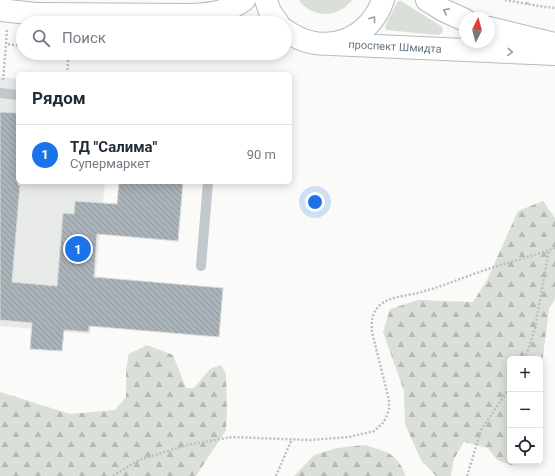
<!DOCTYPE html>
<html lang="ru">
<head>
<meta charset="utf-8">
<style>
  :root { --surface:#fff; --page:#f2f2f3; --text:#1f2937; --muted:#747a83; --line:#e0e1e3; --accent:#1a73e8 }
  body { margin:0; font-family:Roboto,sans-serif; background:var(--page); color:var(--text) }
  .controls { position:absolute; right:12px; bottom:12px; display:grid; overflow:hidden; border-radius:6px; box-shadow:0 2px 10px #0003 }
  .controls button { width:36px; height:36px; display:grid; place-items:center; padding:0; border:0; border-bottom:1px solid var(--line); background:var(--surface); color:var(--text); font:20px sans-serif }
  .compass { position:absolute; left:459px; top:12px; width:36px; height:36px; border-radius:50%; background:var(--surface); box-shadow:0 2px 10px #0003; rotate:6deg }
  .you { position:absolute; left:315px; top:202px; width:14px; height:14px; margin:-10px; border:3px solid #fff; border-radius:50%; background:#1a73e8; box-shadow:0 0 0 6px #1a73e833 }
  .badge { display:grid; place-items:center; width:26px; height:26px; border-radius:50%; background:var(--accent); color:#fff; font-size:13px; font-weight:700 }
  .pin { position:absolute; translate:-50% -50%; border:2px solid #fff; box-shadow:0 1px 4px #0006 }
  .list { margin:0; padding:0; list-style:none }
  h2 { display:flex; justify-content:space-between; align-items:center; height:52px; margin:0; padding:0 16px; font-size:17px }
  h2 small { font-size:13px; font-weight:400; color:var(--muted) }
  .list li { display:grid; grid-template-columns:26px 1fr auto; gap:12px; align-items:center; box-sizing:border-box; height:60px; padding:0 16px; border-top:1px solid var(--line) }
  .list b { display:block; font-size:15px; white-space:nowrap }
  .list p { margin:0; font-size:13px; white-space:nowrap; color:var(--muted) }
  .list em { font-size:13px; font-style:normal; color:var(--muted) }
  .icon { flex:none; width:22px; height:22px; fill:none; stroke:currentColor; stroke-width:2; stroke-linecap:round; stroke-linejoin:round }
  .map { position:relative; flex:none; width:555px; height:476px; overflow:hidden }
  .search { position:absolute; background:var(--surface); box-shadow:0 2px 10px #0003; left:16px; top:16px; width:276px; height:44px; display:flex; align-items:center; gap:10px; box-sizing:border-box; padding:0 14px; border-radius:22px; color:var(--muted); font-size:15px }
  .panel { position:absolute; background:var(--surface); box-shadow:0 2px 10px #0003; left:16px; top:72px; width:276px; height:112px; border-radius:6px }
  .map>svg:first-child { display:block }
  .built { fill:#e8e9e9 }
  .green { fill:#dadfd7 }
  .forest { fill:url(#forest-firs) }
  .building { fill:url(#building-back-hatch); stroke:#dcdcda }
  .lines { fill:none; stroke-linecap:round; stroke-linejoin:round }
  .secondary-casing { stroke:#b3babf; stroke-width:24 }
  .path { stroke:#bbbfc2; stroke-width:2.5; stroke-dasharray:2 2; stroke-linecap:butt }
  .lane { stroke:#c3c8cc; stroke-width:10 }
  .secondary { stroke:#fff; stroke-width:22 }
  .oneway { stroke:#939fa8 }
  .labels { text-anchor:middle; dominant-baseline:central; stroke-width:4; stroke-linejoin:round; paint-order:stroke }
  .street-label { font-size:11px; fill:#657683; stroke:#fff }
</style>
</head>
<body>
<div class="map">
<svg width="555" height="476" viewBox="0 0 555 476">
  <defs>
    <pattern id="forest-firs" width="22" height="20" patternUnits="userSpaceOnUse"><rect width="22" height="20" fill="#dadfd7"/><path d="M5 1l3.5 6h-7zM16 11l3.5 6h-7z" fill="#b4b9b4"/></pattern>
    <pattern id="building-back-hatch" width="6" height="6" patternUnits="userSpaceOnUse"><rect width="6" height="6" fill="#aab3b9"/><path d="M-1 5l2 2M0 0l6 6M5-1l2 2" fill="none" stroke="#8e969c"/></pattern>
  </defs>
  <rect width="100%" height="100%" fill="#fafaf8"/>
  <path class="built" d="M 0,77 L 18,79 L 18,182 L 105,182 L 90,334 L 0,326 Z"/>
  <path class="green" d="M 299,0 L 352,0 C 339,18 312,19 299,0 Z
    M 398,1 L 401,1 L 441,26 L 443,29 L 442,33 L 438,35 L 386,30 L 385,26 Z"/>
  <path class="forest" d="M 543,201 L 555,218 L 555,299 L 549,309 L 540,379 L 540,359 L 510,359 L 510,461 L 524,461 L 511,465 L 497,460 L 488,448 L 464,442 L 454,459 L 451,476 L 436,476 L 421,460 L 405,424 L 404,391 L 383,332 L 390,309 L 418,300 L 473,302 L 487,280 L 518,211 Z
    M 147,345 L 173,355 L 186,388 L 194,388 L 210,369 L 221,365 L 226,374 L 227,411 L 226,430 L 196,476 L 0,476 L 0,392 L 70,414 L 115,410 L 126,397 L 126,369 L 129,354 Z
    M 365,445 C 387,452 397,453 406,476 L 294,476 L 314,455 L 337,448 Z"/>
  <path class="building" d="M 0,112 L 18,113 L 18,185 L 20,185 L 12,282 L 57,286 L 63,213 L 74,214 L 75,201 L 117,204 L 119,182 L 183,182 L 178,241 L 97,234 L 94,277 L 223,288 L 219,337 L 89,326 L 89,332 L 64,330 L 62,351 L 30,349 L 32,323 L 0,320 Z"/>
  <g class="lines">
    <defs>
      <path id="secondary" d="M 266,0 L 270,12 L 278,23
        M 427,0 L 443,10 L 465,20
        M 0,10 L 54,16
        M 39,14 L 192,15 C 211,14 228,12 244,0
        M 489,28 L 555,44
        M 285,30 C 321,57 368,43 383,0
        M 331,44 L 555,54"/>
    </defs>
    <use href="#secondary" class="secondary-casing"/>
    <path class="path" d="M 505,0 L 539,6 L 555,8
      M 527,4 L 528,0
      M 7,30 L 6,44 L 23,46
      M 67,74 L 69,53
      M 3,80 L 6,44
      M 525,359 L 535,328 L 549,250
      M 113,476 L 139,460 L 187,445 L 232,437 L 310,440 L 349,437 L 374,431 L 384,422 L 389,410 L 389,400 L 372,332 C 371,321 372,312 381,304 C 393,295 411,296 425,291 C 446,285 467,276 488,269 C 510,262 533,256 555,248
      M 276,476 L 292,439
      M 467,476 L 481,430 L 510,387"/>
    <path class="lane" d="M 0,93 L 18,95
      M 201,266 L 208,182"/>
    <use href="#secondary" class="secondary"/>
  </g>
  <defs><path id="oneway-chevron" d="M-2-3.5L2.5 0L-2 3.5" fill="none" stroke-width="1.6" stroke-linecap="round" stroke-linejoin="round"/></defs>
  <g class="oneway">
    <use href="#oneway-chevron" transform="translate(446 11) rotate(-153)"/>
    <use href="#oneway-chevron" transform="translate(373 19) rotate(-53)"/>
    <use href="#oneway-chevron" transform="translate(510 52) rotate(2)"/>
  </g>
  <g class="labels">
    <g class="street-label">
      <text transform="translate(395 47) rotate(3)">проспект Шмидта</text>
    </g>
  </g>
</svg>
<div class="controls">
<button>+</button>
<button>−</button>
<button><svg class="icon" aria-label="locate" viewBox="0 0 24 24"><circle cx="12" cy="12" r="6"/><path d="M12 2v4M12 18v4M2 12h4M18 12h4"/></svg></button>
</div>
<svg class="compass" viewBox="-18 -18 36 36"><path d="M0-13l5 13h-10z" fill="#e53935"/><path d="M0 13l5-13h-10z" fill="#747a83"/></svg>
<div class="you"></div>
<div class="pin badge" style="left:78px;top:249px">1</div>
<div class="search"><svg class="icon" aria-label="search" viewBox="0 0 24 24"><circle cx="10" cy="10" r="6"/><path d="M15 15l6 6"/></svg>Поиск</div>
<section class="panel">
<h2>Рядом<small></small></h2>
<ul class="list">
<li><span class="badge">1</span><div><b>ТД &quot;Салима&quot;</b><p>Супермаркет</p></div><em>90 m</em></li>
</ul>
</section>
</div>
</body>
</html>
